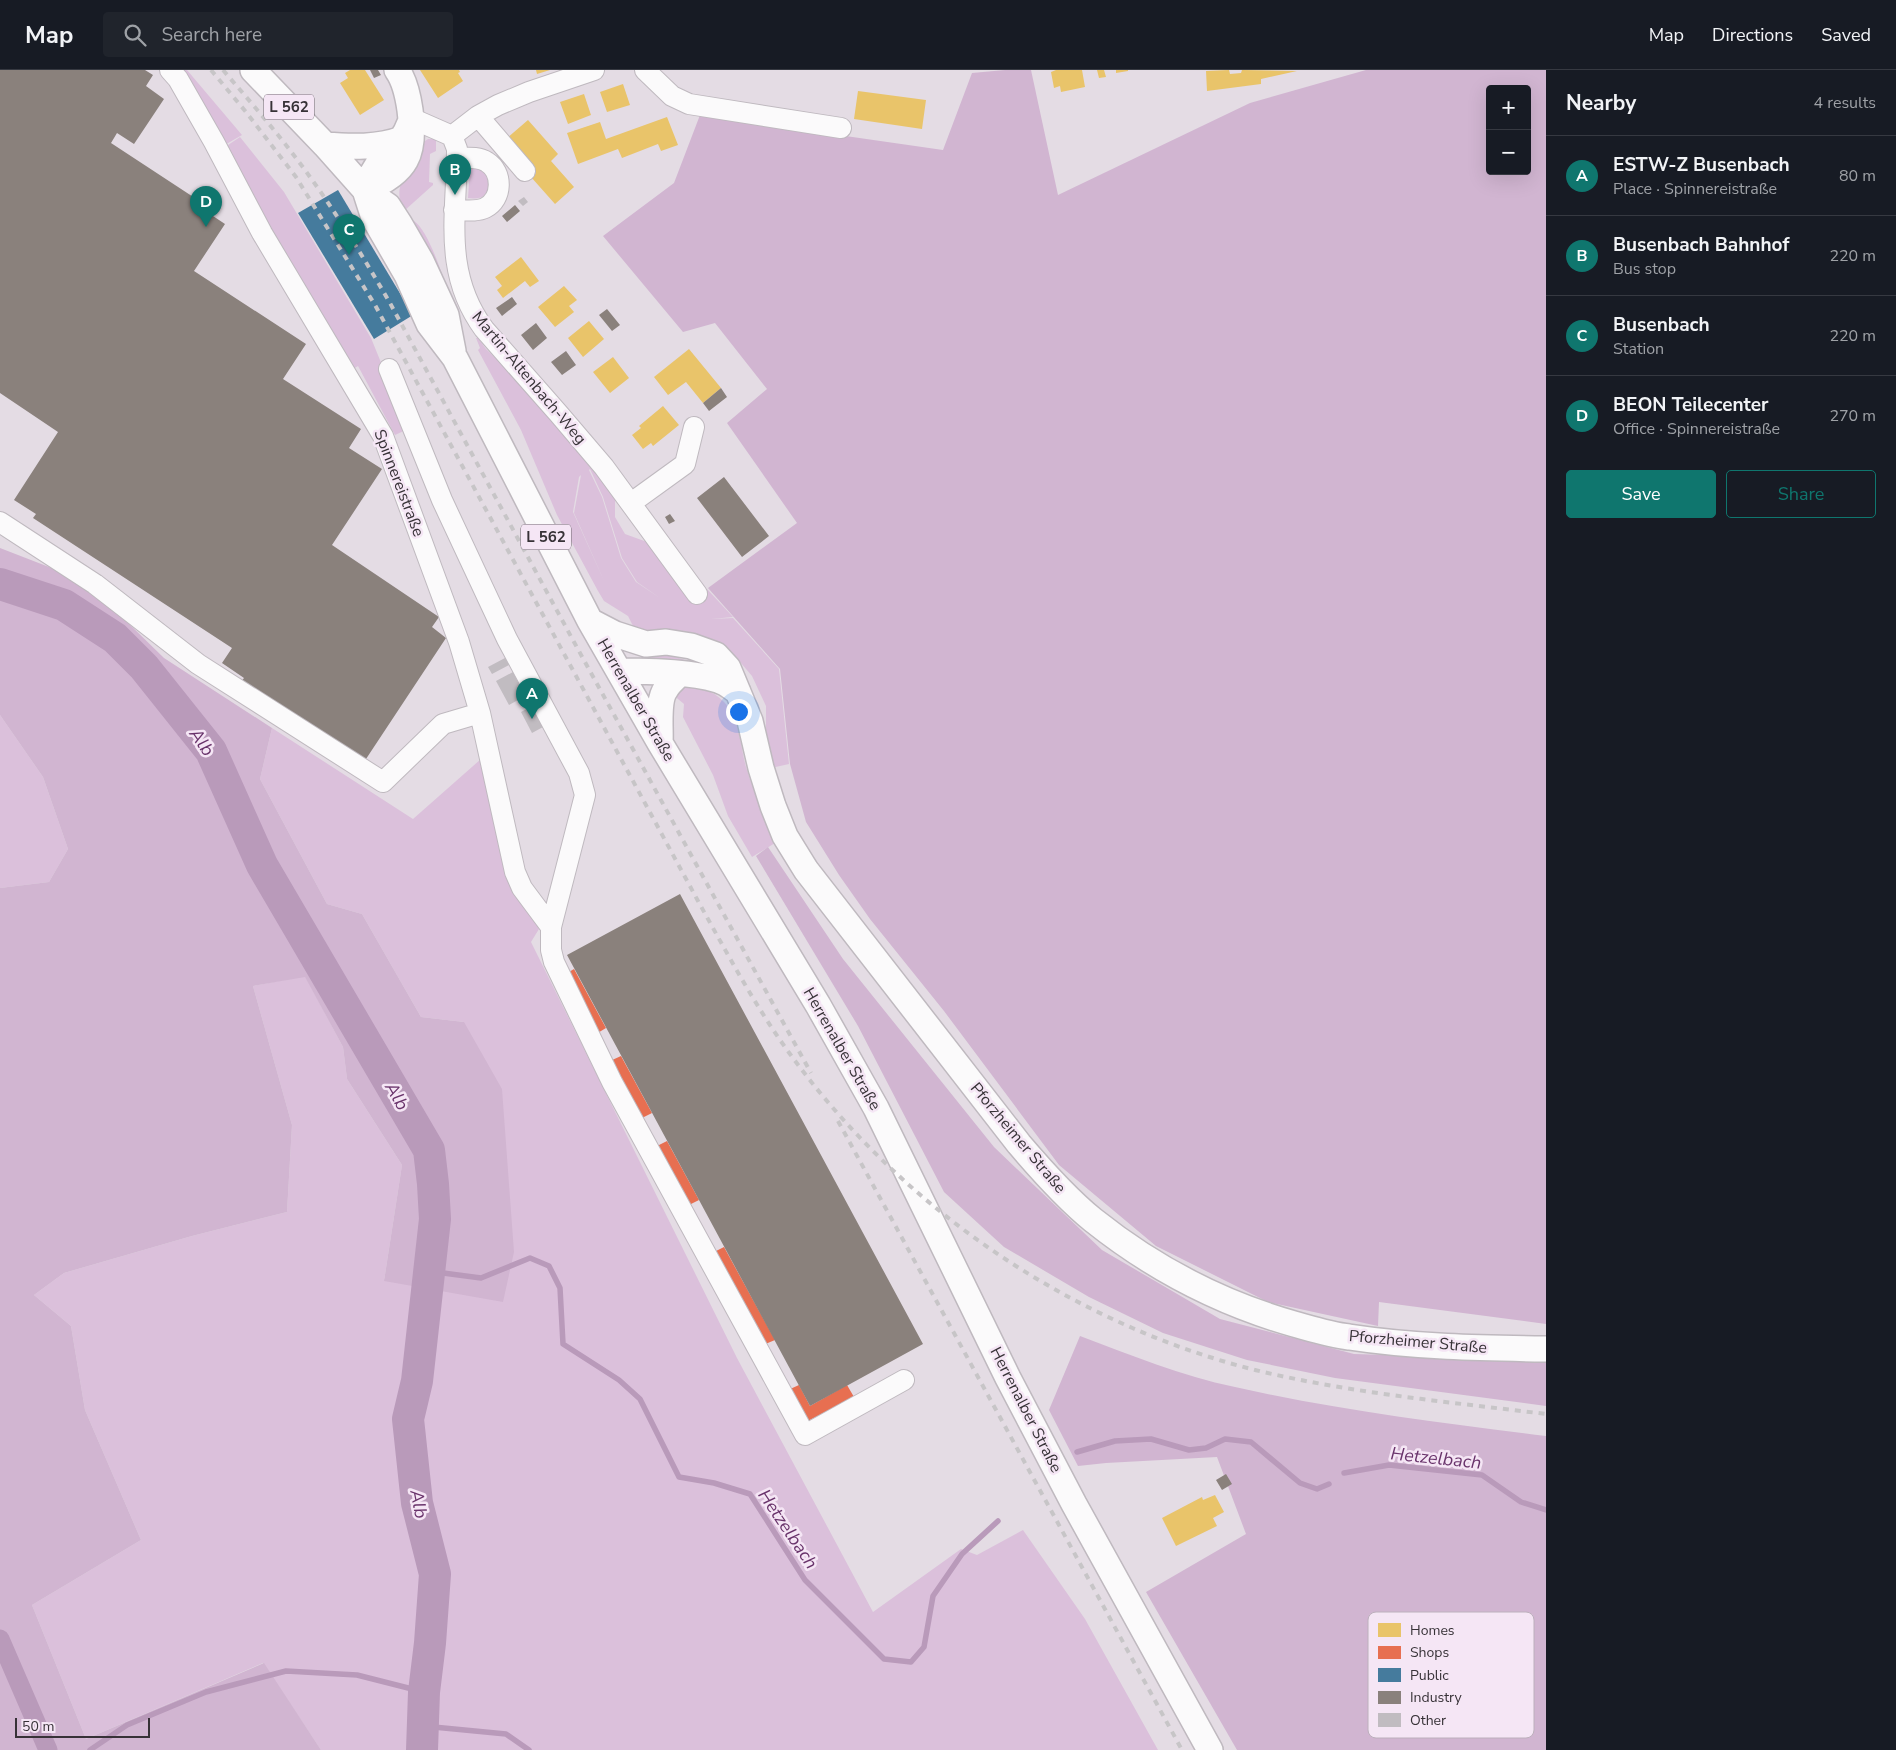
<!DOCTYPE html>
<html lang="en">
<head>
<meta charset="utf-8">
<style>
  :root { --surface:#171b24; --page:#20242c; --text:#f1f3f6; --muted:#9ea1a6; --line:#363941; --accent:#0f766e }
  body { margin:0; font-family:"Nunito Sans",sans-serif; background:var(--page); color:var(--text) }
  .controls { position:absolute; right:15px; top:15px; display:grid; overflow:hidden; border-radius:5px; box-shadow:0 5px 20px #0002 }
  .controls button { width:45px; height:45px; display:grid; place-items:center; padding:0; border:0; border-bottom:1px solid var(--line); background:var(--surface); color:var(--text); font:25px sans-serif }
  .scale { position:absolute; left:15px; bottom:12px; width:135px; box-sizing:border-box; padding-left:5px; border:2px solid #373237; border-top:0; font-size:14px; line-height:18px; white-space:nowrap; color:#373237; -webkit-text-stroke:4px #f5e6f5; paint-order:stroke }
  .you { position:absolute; left:738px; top:641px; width:18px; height:18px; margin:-12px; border:4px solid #fff; border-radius:50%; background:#1a73e8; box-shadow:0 0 0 8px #1a73e833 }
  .badge { display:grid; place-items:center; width:32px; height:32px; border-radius:50%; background:var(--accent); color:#fff; font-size:16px; font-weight:700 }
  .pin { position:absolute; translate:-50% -41px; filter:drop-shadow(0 1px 2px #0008) }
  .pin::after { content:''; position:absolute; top:26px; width:18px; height:15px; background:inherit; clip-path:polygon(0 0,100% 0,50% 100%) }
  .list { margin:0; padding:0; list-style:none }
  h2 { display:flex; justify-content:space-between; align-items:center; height:65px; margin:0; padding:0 20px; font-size:21px }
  h2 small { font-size:16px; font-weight:400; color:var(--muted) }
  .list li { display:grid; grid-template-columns:32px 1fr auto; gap:15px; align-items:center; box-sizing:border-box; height:80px; padding:0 20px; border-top:1px solid var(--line) }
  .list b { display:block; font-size:19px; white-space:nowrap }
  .list p { margin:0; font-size:16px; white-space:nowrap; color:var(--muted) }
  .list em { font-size:16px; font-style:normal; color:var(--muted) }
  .actions { display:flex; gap:10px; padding:15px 20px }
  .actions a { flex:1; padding:11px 0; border:1px solid var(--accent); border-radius:5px; text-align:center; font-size:18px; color:var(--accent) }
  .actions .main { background:var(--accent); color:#fff }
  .icon { flex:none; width:28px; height:28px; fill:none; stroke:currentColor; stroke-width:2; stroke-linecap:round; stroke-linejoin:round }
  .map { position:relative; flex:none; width:1546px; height:1680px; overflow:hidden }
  header { display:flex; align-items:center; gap:30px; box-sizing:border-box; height:70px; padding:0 25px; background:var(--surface); border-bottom:1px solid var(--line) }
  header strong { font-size:24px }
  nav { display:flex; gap:28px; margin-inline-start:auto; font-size:18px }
  .search { width:350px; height:45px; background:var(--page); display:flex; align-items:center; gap:12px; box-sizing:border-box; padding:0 18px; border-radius:5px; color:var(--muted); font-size:19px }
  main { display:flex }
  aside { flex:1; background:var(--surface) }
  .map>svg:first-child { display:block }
  .green { fill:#dbc0db; fill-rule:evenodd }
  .forest { fill:#d1b5d1; fill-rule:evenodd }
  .homes { fill:#e9c46a }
  .shops { fill:#e76f51 }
  .public { fill:#457b9d }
  .industry { fill:#8a817c }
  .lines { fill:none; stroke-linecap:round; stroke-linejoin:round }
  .stream { stroke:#b99aba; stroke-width:5.5 }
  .canal { stroke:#b99aba; stroke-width:19 }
  .river { stroke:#b99aba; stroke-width:32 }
  .building { fill:#c1bcc1 }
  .minor-casing { stroke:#bfb9bf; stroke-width:22 }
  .major-casing { stroke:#bfb9bf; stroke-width:28 }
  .minor { stroke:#fbfafb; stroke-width:20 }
  .major { stroke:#fbfafb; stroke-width:25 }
  .rail { stroke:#c7c5c7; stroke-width:4; stroke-dasharray:6 6; stroke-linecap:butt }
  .labels { text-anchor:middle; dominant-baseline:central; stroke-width:5; stroke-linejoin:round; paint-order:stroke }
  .shield { fill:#f5e6f5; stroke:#706870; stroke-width:1 }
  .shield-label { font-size:15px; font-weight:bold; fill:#373237 }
  .street-label { font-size:16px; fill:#373237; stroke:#f5e6f5 }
  .water-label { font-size:18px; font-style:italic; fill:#69336b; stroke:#f5e6f5 }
  .key { fill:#f5e6f5; stroke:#bcb0bc; stroke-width:1 }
  .key-label { font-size:14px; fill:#373237 }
</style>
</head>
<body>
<header>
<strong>Map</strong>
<div class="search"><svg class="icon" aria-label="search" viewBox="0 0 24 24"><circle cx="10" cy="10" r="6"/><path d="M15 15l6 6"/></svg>Search here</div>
<nav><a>Map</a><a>Directions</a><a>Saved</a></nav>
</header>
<main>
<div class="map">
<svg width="1546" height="1680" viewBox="0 0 1546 1680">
  <rect width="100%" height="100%" fill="#e4dce4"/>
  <path class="green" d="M 180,0 L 187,0 L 242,65 L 223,76 Z
    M 240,67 L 284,122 L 371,268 L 408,359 L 395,365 L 358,296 L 350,301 L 225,77 Z
    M 428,69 L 436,69 L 436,81 L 430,84 L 429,112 L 433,113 L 433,115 L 404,141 C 390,118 411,93 422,73 Z
    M 478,97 L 484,100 C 492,117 491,131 468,128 L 470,98 Z
    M 414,151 C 431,162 448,223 455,243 L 410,155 Z
    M 476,268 L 478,268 L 486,279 L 506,298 L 615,422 L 615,447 L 625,464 L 647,472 L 690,527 L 707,519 L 733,547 L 711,549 L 733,548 L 779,599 L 789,694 L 771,698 L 766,662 L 766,636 L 752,606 L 735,586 L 708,569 L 677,561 L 636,562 L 628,546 L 604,531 L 598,521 L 557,445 L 521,360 L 478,280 L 480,278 ZM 590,399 L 603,427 L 622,488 L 637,512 L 660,528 L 636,512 L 621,488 L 602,427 L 589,400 ZM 581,405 L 574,443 L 605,513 L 573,442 L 579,407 Z
    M 665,584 L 702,595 L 651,594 L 649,586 Z
    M 683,616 C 699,617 713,620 724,632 C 739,647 741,678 746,697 C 754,723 765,748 775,773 L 752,787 L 728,746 L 713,705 L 683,647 L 684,634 L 672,624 Z
    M 0,645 L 43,707 L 68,779 L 49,812 L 0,818 Z
    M 272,658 L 413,749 L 481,689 L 510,810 L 539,859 L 531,872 L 737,1288 L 873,1542 L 961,1479 L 977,1485 L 1023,1460 L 1085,1549 L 1158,1680 L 321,1680 L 263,1593 L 86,1669 L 32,1535 L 141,1470 L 85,1340 L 71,1256 L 34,1225 L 64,1203 L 192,1166 L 287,1142 L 292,1055 L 253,916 L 305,906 L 343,977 L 347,1009 L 402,1095 L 384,1211 L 464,952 L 421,947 L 362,844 L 327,834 L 260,709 Z"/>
  <path class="forest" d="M 1005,0 L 1031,0 L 1058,125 L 1250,33 L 1366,0 L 1546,0 L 1546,1254 L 1379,1232 L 1378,1256 L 1268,1232 L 1156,1176 L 1059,1095 L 944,941 L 870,849 L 839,805 L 806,752 L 790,694 L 780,599 L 708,518 L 797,453 L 727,353 L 767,319 L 715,253 L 683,262 L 603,166 L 674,113 L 700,45 L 943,80 L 972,3 ZM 1490,19 L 1527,19 L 1527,101 L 1490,101 Z
    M 0,478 L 85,511 L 164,588 L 272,658 L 260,709 L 327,834 L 362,844 L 421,947 L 464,952 L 502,1019 L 514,1182 L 503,1232 L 384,1211 L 402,1095 L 347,1009 L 343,977 L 305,907 L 253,916 L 292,1055 L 287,1142 L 192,1166 L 64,1203 L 34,1225 L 71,1256 L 85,1340 L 141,1470 L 32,1535 L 86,1669 L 264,1593 L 321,1680 L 0,1680 L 0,818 L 49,812 L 68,779 L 43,707 L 0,645 Z
    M 768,777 L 843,889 L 994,1077 L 1102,1180 L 1220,1249 L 1354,1284 L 1546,1290 L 1546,1336 L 1335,1308 L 1247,1290 L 1163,1263 L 1089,1227 L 1004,1177 L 944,1122 L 858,956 L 756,786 Z
    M 1080,1266 C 1131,1285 1181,1306 1235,1317 C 1337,1340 1442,1353 1546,1366 L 1546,1680 L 1237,1680 L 1146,1522 L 1246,1464 L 1217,1387 L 1106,1393 L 1078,1396 L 1049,1340 Z"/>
  <path class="homes" d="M 350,0 L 365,0 L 384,30 L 360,45 L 340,13 L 348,8 L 345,3 Z
    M 420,0 L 459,0 L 460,2 L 458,3 L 463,11 L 438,28 Z
    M 536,0 L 550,0 L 537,4 Z
    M 1056,0 L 1082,0 L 1085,17 L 1061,22 L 1060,16 L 1054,18 L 1051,2 Z
    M 1097,0 L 1104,0 L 1106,7 L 1099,8 Z
    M 1116,0 L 1128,0 L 1128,1 L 1116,3 Z
    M 1229,0 L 1230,4 L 1241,3 L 1242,0 L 1297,1 L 1261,9 L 1261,14 L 1207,21 L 1206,1 Z
    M 623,14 L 630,35 L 607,42 L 600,22 Z
    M 858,21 L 926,30 L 922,59 L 854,49 Z
    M 584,24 L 591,45 L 568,54 L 560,32 Z
    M 667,47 L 678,75 L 661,81 L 658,74 L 622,88 L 618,79 L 578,94 L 567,63 L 600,52 L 606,69 Z
    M 528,50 L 558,84 L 551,91 L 574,117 L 555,134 L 531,107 L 536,103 L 506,69 Z
    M 521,187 L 539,211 L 530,217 L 525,211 L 503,228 L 497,220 L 502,216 L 495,207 Z
    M 564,216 L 577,230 L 569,236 L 574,242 L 555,257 L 538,237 Z
    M 589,251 L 604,269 L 583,287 L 568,268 Z
    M 689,279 L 721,318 L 703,333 L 686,312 L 668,325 L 654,307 Z
    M 613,287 L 629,308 L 610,323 L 593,302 Z
    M 663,336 L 679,355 L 653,376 L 651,373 L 643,379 L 632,365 L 641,358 L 639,356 Z
    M 1215,1425 L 1224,1442 L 1213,1448 L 1217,1456 L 1176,1476 L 1162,1448 L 1202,1427 L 1203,1430 Z"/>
  <path class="shops" d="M 574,899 L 606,958 L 596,964 L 564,905 Z
    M 621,986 L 652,1043 L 640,1049 L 610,991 Z
    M 667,1071 L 699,1130 L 689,1135 L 657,1076 Z
    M 724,1177 L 775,1270 L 763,1275 L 714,1182 Z
    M 799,1315 L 810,1336 L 847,1315 L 854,1327 L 806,1352 L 788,1320 Z"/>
  <path class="public" d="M 338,120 L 413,245 L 374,269 L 298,143 Z"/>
  <path class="industry" d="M 0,0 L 145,0 L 153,5 L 146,16 L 164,29 L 134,74 L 117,63 L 111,73 L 207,136 L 204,140 L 225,154 L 194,201 L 306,274 L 283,309 L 361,359 L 349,378 L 382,399 L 332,475 L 439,547 L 432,557 L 446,568 L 364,692 L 241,612 L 244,608 L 222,593 L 232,578 L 33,448 L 36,444 L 14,430 L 58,362 L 0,323 Z
    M 370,0 L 378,0 L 381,5 L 374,8 Z
    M 515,135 L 520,141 L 507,152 L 502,146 Z
    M 512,227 L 517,234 L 502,246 L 496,238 Z
    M 607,239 L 620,255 L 612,261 L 599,245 Z
    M 536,253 L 547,268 L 533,280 L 521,265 Z
    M 566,281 L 576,295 L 562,305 L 551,292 Z
    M 721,318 L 727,327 L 709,341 L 703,333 Z
    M 724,407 L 769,466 L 742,487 L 697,428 Z
    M 670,444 L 675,451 L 669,454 L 665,447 Z
    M 680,824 L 923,1274 L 810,1336 L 567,885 Z
    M 1226,1404 L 1232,1414 L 1222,1420 L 1216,1410 Z"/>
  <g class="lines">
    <path class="stream" d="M 428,1201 L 481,1208 L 530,1188 L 549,1196 L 560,1218 L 563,1274 L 619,1310 L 640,1329 L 679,1407 L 714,1413 L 750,1424 L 805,1510 L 884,1589 L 911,1592 L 924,1577 L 933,1526 L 962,1484 L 998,1451
      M 1077,1382 L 1115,1371 L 1151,1369 L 1189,1380 L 1206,1378 L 1225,1369 L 1251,1372 L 1300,1413 L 1317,1419 L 1329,1414
      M 1344,1403 L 1389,1395 L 1482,1405 L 1521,1432 L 1546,1440
      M 423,1656 L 506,1664 L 529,1680
      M 90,1680 L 127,1655 L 206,1622 L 286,1601 L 357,1605 L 424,1622"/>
    <path class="canal" d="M 0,1569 L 48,1680"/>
    <path class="river" d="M 0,514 L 64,535 L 115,568 L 144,597 L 211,681 L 262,795 L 429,1080 L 433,1114 L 435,1149 L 417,1311 L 408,1349 L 417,1433 L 435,1504 L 430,1573 L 424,1622 L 422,1680"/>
  </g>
  <path class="building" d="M 524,127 L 528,132 L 523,136 L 518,131 Z
    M 505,588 L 509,595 L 492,604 L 488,597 Z
    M 513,602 L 525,626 L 509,635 L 496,611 Z
    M 532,636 L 543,657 L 532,663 L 521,642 Z"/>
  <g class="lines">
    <defs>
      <path id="minor" d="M 170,0 L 178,9 L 214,72 L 262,163 L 383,366 L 459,572 L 480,643 L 515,802 L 522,818 L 551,857
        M 645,0 L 672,26 L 689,34 L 841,58
        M 478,46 L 525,101
        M 411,48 L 452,66 L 478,46 L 498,35 L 529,22 L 594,0
        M 452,66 L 457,79 C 457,144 442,202 484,259 L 558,343 L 604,397 L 697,524
        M 454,140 C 464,140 477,142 485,138 C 503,129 503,102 487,92 C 478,86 466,88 457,88
        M 389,299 L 442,430 L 507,569 L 579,703 L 585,725 L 551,857 L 551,880 L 554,892 L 612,1012 L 805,1365 L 904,1310
        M 631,433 L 685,394 L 694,357
        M 0,452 L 95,514 L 198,594 L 383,712 L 443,654 L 480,643"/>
      <path id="major" d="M 253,0 L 325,75 L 365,120 L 388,136 L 399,153 L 421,191 L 446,245 L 453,281
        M 325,75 C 351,77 378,78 402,69
        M 365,120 L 374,148 L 407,205 L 429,254 L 455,288 L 590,551 L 660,673 L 818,935 L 876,1038 L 1008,1308 L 1074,1434 L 1210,1680
        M 365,120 C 407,103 416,84 410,40 C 408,26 405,11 397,0
        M 365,120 C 369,108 374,99 382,89 C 393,76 403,72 409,55
        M 590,551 L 615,564 L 646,574 L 666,572 L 691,576 L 716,585 L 728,598 L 750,651 L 761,698 L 773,736 L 785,766 L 806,800 L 1019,1074 C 1042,1101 1066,1128 1093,1150 C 1153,1198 1220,1233 1294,1254 C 1312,1259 1331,1265 1349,1267 C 1414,1277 1480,1278 1546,1279
        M 619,601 C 645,601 703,602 725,613 C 730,616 734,619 738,622
        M 660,673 C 661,658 657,630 666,619 C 669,613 675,609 679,604"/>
    </defs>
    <use href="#minor" class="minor-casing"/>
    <use href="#major" class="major-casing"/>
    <use href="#minor" class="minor"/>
    <use href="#major" class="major"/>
    <path class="rail" d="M 211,0 L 246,42 L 296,107 L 375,235 L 698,831 C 727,883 755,936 790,984 C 903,1139 1070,1253 1255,1300 C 1350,1323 1449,1332 1546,1344
      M 223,0 C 253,35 283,69 310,107 C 339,147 365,190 390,233 L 574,572 L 811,1003
      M 838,1051 L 1182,1680"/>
  </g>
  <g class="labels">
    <g class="shield">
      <rect x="264" y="24.5" width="50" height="25" rx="4"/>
      <rect x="521" y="454.5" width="50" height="25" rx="4"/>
    </g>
    <g class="shield-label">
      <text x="289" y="37">L 562</text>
      <text x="546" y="467">L 562</text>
    </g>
    <g class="street-label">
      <text transform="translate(529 308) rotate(50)">Martin-Altenbach-Weg</text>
      <text transform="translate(399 413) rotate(69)">Spinnereistraße</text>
      <text transform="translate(636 630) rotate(60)">Herrenalber Straße</text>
      <text transform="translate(842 979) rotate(60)">Herrenalber Straße</text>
      <text transform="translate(1018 1068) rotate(50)">Pforzheimer Straße</text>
      <text transform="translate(1418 1272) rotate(5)">Pforzheimer Straße</text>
      <text transform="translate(1026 1340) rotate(63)">Herrenalber Straße</text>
    </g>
    <g class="water-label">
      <text transform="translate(202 672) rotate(55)">Alb</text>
      <text transform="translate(397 1026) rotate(60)">Alb</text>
      <text transform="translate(1436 1388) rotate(6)">Hetzelbach</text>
      <text transform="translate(419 1434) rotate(79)">Alb</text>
      <text transform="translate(788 1459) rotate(56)">Hetzelbach</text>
    </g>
  </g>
  <rect x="1368" y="1542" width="166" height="126" rx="8" class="key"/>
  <rect x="1378" y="1553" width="23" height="14" fill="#e9c46a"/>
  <rect x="1378" y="1576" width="23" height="13" fill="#e76f51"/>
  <rect x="1378" y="1598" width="23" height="14" fill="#457b9d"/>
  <rect x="1378" y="1621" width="23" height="13" fill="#8a817c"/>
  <rect x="1378" y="1643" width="23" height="14" fill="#c1bcc1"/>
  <g class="key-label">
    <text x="1410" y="1565">Homes</text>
    <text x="1410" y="1587">Shops</text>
    <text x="1410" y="1610">Public</text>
    <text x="1410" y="1632">Industry</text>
    <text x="1410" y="1655">Other</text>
  </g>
</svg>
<div class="controls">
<button>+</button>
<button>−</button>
</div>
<div class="scale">50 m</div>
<div class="you"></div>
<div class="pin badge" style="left:532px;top:649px">A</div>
<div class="pin badge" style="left:455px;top:125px">B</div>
<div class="pin badge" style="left:349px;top:185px">C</div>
<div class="pin badge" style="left:206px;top:157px">D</div>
</div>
<aside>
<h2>Nearby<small>4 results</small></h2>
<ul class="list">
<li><span class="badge">A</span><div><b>ESTW-Z Busenbach</b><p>Place · Spinnereistraße</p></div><em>80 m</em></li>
<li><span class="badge">B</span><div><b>Busenbach Bahnhof</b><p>Bus stop</p></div><em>220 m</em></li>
<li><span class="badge">C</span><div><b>Busenbach</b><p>Station</p></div><em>220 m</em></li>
<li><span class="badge">D</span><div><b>BEON Teilecenter</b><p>Office · Spinnereistraße</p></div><em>270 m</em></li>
</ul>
<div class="actions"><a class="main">Save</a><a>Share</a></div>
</aside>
</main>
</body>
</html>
